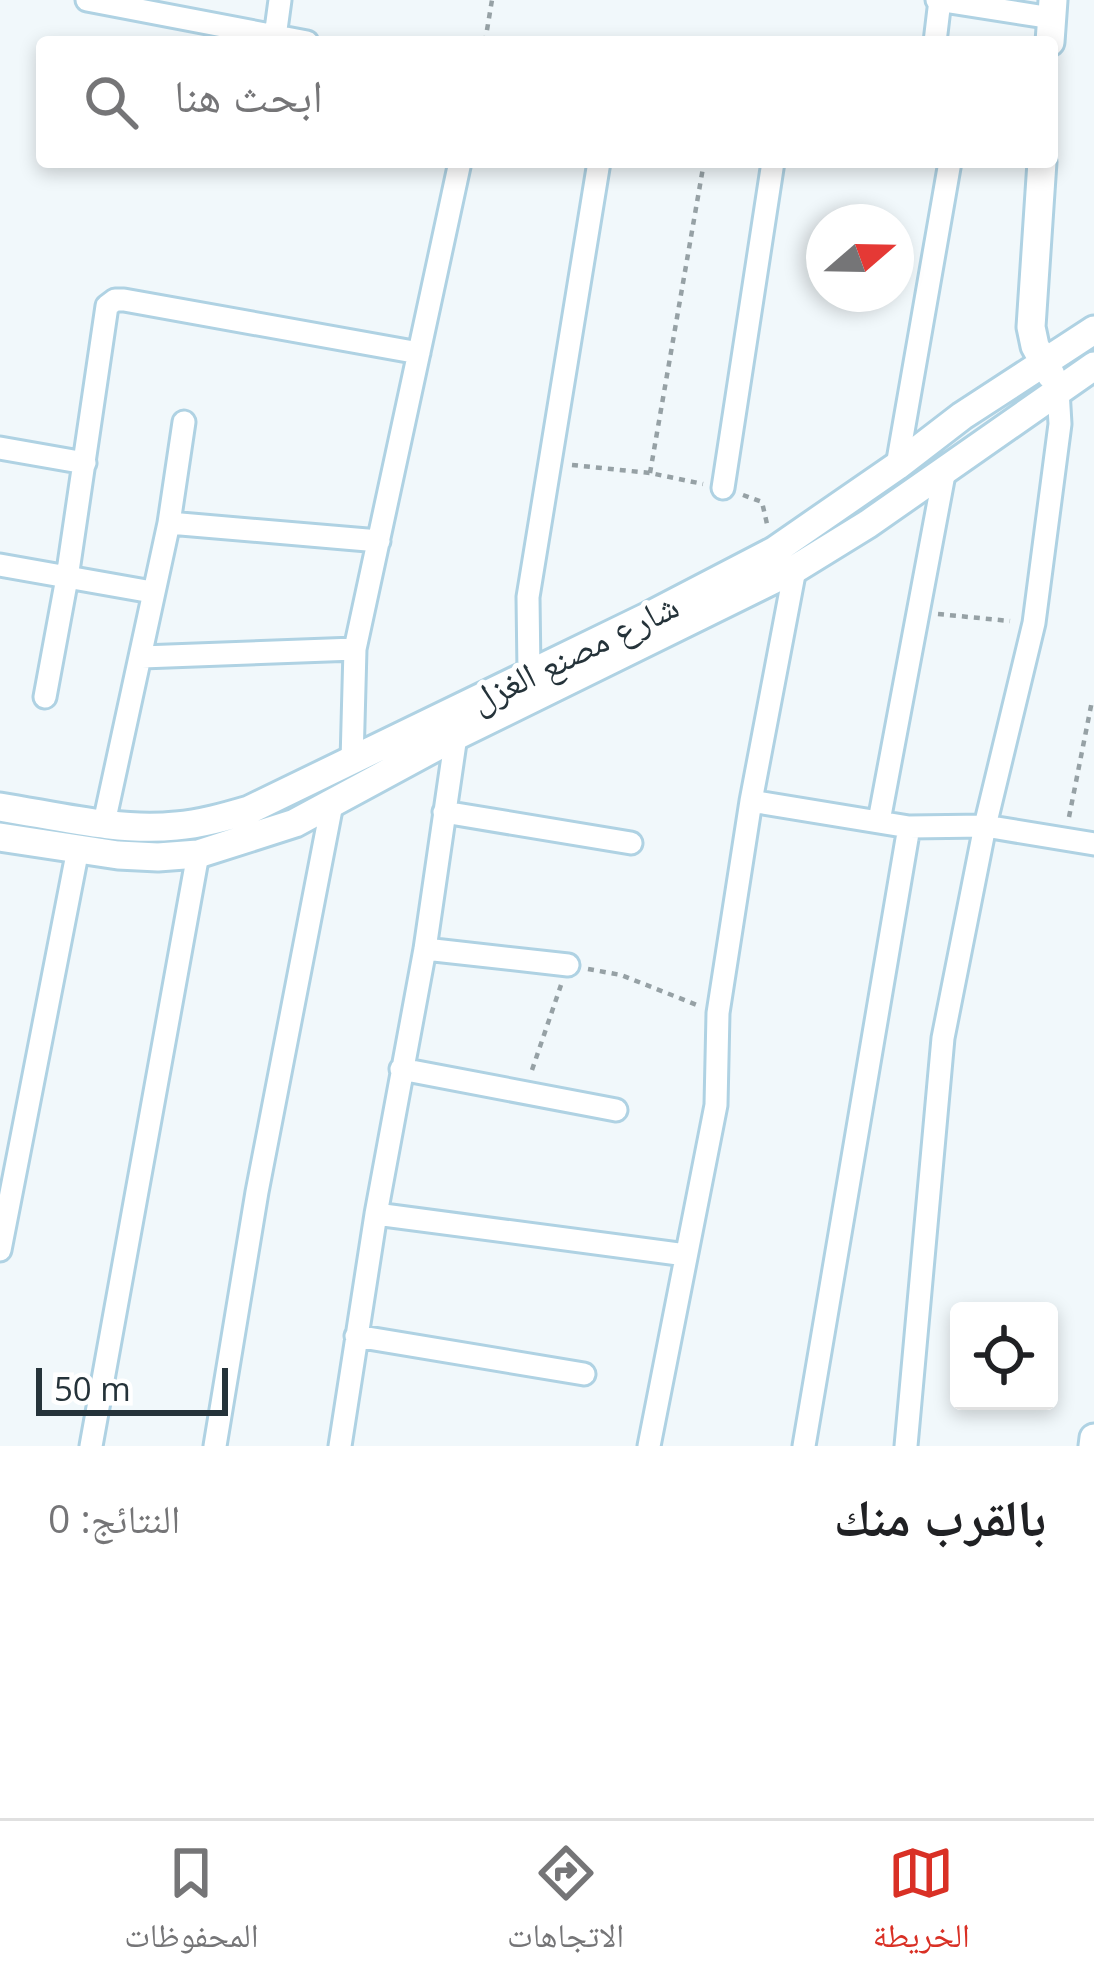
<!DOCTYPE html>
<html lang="ar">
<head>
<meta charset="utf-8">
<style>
  :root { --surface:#fff; --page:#f6f6f6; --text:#202124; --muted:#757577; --line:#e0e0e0; --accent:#d93025 }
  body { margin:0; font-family:"Open Sans","Noto Naskh Arabic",sans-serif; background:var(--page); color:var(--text); direction:rtl }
  .controls { position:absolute; right:36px; bottom:36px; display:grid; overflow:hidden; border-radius:12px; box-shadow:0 6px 18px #0003 }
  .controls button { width:108px; height:108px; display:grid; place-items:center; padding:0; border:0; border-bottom:3px solid var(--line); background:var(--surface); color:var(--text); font:60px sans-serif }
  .compass { position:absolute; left:806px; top:204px; width:108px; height:108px; border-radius:50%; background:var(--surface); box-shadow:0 6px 18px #0003; rotate:70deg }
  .scale { position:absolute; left:36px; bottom:30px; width:192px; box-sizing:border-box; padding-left:12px; border:6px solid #25333a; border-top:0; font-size:33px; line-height:42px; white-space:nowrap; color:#25333a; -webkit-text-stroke:9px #fff; paint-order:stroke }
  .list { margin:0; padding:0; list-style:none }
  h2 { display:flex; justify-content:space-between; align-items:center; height:156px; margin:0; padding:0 48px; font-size:51px }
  h2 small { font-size:39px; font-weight:400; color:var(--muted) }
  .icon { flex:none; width:66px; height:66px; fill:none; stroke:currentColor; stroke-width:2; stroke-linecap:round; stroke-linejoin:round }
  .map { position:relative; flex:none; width:1094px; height:1446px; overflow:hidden; direction:ltr }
  .search { position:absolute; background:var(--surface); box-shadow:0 6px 18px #0003; left:36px; right:36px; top:36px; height:132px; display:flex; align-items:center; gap:30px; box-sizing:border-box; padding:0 42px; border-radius:12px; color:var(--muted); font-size:45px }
  .sheet { height:372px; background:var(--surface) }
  nav { display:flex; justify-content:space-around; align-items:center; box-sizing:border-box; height:168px; border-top:3px solid var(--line); background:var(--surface); font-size:33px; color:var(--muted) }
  nav a { display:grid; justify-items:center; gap:6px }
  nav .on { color:var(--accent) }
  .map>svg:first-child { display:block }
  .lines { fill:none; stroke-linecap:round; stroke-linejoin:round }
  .minor-casing { stroke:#afd2e3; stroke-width:27 }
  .tertiary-casing { stroke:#afd2e3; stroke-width:33 }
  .path { stroke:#96a1a5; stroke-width:4.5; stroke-dasharray:6 6; stroke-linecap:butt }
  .minor { stroke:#fff; stroke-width:21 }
  .tertiary { stroke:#fff; stroke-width:27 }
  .labels { text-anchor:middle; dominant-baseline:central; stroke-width:10; stroke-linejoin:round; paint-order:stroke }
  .street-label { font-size:36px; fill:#25333a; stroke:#fff }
</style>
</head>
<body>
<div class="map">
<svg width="1094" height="1446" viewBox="0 0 1094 1446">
  <rect width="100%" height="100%" fill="#f1f8fb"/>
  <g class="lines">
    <defs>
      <path id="minor" d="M 87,0 L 307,42
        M 937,0 L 1052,18
        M 275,37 L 280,0
        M 935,42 L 940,0
        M 0,448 L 85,463
        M 897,466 L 950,162
        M 723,488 L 773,162
        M 169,523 L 379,541
        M 0,565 L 152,592
        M 142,657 L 355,649
        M 529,672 L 528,597 L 599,162
        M 45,697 L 67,578 L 107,306 L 115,300 L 124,300 L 419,353
        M 352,761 L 355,649 L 460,162
        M 751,801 L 909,827 L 985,826 L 1094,844
        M 444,812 L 631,843
        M 879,821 L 945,469
        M 104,823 L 169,523 L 184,422
        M 425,949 L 568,965
        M 401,1069 L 616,1110
        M 376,1214 L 686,1255
        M 0,1250 L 78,849
        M 356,1336 L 584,1374
        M 91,1446 L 198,854
        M 215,1446 L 257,1192 L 332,804
        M 340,1446 L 376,1214 L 425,949 L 456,736
        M 649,1446 L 716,1105 L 718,1013 L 751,801 L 795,569
        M 804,1446 L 909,827
        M 906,1446 L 943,1038 L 985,826 L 1034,623 L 1060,424 L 1058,390"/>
      <path id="tertiary" d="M 1050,42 L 1053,0
        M 1042,162 L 1031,327 L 1035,346 L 1051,375
        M 0,807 C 57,816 118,832 176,826 C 201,824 225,817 249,810 L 649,616 L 774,551 L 897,466 L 962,416 L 1094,330
        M 0,837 L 118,855 L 158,857 L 198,854 L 295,823 L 456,736 L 795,569 L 868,524 L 1094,366
        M 1093,1446 L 1094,1438"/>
    </defs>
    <use href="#minor" class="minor-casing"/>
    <use href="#tertiary" class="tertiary-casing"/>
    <path class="path" d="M 485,42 L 492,0
      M 572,465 L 650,473 L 703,484
      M 650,473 L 704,162
      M 743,495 L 762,502 L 767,524
      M 938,614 L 1010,621
      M 1069,817 L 1092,701
      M 588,969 L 621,975 L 697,1005
      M 532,1070 L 561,985"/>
    <use href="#minor" class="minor"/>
    <use href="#tertiary" class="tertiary"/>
  </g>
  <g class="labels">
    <g class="street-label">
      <text transform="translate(574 652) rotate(-26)">شارع مصنع الغزل</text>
    </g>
  </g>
</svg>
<div class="controls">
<button><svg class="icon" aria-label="locate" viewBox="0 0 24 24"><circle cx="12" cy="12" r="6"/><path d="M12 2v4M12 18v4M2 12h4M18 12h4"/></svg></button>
</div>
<svg class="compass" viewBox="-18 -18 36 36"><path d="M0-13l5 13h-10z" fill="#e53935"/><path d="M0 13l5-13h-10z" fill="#757577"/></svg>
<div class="scale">50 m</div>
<div class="search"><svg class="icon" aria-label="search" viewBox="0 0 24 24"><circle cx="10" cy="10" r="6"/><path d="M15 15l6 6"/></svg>ابحث هنا</div>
</div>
<section class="sheet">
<h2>بالقرب منك<small>النتائج: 0</small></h2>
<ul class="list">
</ul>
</section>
<nav>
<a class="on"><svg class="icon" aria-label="map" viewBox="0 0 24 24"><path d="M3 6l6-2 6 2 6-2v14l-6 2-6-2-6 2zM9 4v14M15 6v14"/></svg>الخريطة</a>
<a><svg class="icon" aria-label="directions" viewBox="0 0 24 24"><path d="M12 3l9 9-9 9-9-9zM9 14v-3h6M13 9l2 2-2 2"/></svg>الاتجاهات</a>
<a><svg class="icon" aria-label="saved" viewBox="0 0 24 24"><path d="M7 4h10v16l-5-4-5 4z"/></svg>المحفوظات</a>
</nav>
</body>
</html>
